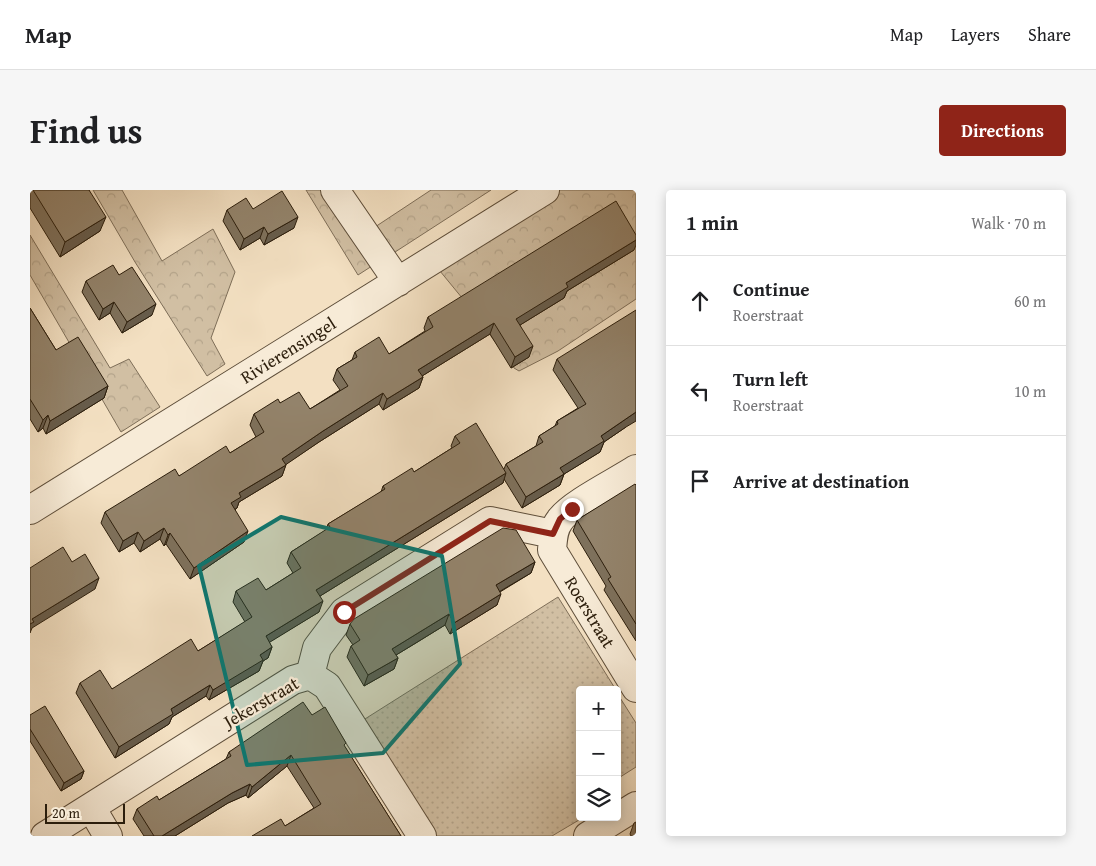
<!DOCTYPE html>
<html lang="en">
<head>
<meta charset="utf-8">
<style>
  :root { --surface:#fff; --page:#f6f6f6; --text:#202124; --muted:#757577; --line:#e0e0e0; --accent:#8f2418 }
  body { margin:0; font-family:"Gentium Book Plus",serif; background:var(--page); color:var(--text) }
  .controls { position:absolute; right:15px; bottom:15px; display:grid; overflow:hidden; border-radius:5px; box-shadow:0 2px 12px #0003 }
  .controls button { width:45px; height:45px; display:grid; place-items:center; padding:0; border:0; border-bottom:1px solid var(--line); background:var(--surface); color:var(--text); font:25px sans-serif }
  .scale { position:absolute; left:15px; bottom:12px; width:80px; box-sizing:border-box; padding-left:5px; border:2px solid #2c1e0c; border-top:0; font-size:14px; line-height:18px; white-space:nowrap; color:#2c1e0c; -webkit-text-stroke:4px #f7ebd7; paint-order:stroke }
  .stop { position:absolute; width:15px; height:15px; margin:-11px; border:4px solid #8f2418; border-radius:50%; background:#fff }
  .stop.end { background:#8f2418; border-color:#fff; box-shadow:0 1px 5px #0008 }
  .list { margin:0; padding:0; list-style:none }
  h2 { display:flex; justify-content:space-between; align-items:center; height:65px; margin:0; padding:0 20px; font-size:21px }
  h2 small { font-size:16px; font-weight:400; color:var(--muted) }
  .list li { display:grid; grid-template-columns:32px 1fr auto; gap:15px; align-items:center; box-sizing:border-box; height:90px; padding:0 20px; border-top:1px solid var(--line) }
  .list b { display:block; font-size:19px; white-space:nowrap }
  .list p { margin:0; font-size:16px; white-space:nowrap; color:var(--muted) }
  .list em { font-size:16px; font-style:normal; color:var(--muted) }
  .icon { flex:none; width:28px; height:28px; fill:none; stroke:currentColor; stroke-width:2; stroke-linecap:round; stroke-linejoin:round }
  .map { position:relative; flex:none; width:606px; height:646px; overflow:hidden; border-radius:5px }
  header { display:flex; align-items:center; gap:30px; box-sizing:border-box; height:70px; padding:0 25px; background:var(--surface); border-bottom:1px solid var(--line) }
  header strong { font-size:24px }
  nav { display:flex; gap:28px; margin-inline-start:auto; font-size:18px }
  .intro { display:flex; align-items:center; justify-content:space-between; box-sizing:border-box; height:120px; padding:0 30px }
  h1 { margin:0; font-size:35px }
  .button { padding:12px 22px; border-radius:5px; background:var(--accent); color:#fff; font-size:18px; font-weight:700 }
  main { display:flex; gap:30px; padding:0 30px }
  aside { flex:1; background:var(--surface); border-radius:5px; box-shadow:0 2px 12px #0003 }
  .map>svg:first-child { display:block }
  .grass { fill:url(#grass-dots); stroke:#7e6e58 }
  .forest { fill:url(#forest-crowns); stroke:#7e6e58 }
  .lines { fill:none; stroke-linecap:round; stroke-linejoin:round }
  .minor-casing { stroke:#5e4e3a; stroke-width:30 }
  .minor { stroke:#f7ebd7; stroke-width:28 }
  .wall { fill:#7e715c; stroke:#2c1e0c }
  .shaded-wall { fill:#675c4b; stroke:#2c1e0c }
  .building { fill:#93836b; stroke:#2c1e0c }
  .route { stroke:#8f2418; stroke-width:6 }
  .marked { fill:#0f766e; fill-opacity:0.2; stroke:#0f766e; stroke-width:4; stroke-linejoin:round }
  .labels { text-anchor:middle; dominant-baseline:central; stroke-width:4.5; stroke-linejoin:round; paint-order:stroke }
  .street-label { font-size:18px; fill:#2c1e0c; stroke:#f7ebd7 }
</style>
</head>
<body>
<header>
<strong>Map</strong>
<nav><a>Map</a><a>Layers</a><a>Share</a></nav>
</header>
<div class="intro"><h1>Find us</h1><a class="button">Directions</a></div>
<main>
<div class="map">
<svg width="606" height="646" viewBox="0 0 606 646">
  <defs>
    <pattern id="grass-dots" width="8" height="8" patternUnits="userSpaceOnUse" patternTransform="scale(1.25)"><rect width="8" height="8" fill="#d1bfa3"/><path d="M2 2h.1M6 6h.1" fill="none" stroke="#b4a48b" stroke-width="1.8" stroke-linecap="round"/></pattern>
    <pattern id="forest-crowns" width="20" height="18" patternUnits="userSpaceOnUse" patternTransform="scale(1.25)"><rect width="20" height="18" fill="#d1bfa3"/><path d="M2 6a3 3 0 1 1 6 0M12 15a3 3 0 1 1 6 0" fill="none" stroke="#b4a48b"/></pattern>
  </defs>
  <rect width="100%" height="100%" fill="#f3e0c2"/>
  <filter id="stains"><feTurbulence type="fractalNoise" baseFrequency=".004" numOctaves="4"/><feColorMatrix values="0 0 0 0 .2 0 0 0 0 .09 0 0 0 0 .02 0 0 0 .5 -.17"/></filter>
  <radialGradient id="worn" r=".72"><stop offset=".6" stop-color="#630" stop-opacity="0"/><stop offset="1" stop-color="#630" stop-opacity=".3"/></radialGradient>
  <path class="grass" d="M 528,407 L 586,500 L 550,500 L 550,627 L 554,627 L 522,646 L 399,646 L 327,534 Z
    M 587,503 L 606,533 L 606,577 L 587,589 Z"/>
  <path class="forest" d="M 63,0 L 92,0 L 132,71 L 183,39 L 205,82 L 181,148 L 195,174 L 177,186 L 105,72 Z
    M 276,0 L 296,0 L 342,76 L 328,85 Z
    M 401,0 L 461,0 L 362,64 L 345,37 Z
    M 524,0 L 606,0 L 606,109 L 528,161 L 489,181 L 484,178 L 442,120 L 405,75 Z
    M 0,45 L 80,178 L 99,169 L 130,217 L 91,242 L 0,85 Z"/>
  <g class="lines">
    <defs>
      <path id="minor" d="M 305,0 L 368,92
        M 606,279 C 588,291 541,314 530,330 C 523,339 523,349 522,360 L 606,498
        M 0,320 L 515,0
        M 280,485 L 287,458 L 314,422 L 460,331 L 523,344
        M 61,617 L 78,646
        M 15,646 L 263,490 L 280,485 L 297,496 L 392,646
        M 558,646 L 606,616"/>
    </defs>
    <use href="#minor" class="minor-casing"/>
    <use href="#minor" class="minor"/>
  </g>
  <path class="wall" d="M 0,0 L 59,0 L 70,41 L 30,67 L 0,18 Z
    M 223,19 L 264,38 L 234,55 L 230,48 L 210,60 L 193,31 L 197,20 Z
    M 604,60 L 537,101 L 534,108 L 490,135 L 499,167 L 481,178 L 460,144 L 392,186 L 393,187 L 389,198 L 353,220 L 349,214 L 289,252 L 256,274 L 252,286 L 209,312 L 207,318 L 205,320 L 214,352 L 160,389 L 136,354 L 134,356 L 130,349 L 110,362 L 104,353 L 89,362 L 71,333 L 75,322 L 149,286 L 200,263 L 226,247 L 220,235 L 224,224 L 250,213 L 280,219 L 310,200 L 303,190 L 307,179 L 322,170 L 325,162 L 359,164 L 395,141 L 394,138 L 398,127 Z
    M 89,85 L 122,125 L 92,143 L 80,123 L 69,130 L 52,102 L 56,91 Z
    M 0,118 L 26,160 L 78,196 L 74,208 L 16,244 L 13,238 L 8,242 L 0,229 Z
    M 527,169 L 596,237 L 574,252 L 570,262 L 534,284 L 530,295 L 492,318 L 474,289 L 473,293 L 290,406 L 289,422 L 239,452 L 242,457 L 238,468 L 233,471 L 229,481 L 179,510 L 176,506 L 142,527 L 139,534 L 85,568 L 46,503 L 50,493 L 82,499 L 168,461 L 215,432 L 203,412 L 206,401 L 236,400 L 263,383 L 257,373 L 261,362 L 296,340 L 298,334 L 351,302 L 353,296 L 384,282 L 422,258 L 421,256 L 425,246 L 474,279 L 476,274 L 506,256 L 509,246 L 525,236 L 527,231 L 548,218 L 523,180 Z
    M 606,295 L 606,451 L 574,400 L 576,396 L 543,341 L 547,330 Z
    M 505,372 L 501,383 L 470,402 L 467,415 L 420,444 L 415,435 L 386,453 L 366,465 L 368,468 L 364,479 L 334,496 L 317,467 L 321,456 L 323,455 L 316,445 L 320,434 Z
    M 0,525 L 54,581 L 51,589 L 31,601 L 0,551 Z
    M 282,525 L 315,557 L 371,646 L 255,636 L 284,618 L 257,576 L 218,608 L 216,605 L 198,613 L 145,646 L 114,646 L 103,629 L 107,619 L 129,610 L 196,569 L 199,562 Z
    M 606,632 L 606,646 L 601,646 L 600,644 L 604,633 Z"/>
  <path class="shaded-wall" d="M 76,27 L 70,41 L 30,67 L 35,52 Z
    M 268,27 L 264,38 L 234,55 L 238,44 Z
    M 234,37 L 230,48 L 210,60 L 214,49 Z
    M 606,50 L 606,55 L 604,60 L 537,101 L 534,108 L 482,140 L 486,129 L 536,93 Z
    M 84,112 L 80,123 L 69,130 L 73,119 Z
    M 126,114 L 122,125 L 92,143 L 97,132 Z
    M 464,133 L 460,144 L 384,191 L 388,180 Z
    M 503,156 L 499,167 L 481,178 L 485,167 Z
    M 393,187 L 389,198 L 353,220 L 357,209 Z
    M 78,196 L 74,208 L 16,244 L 20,231 Z
    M 353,203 L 349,214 L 289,252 L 248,280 L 252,269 L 293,241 Z
    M 606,222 L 606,231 L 596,237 L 574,252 L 570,262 L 526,289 L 530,278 L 571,246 Z
    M 18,225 L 13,238 L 8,242 L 13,230 Z
    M 256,275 L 252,286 L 209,312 L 207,318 L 197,324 L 201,313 L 209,303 Z
    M 476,283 L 473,293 L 282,411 L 286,400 Z
    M 534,284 L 530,295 L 492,318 L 496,307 Z
    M 134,338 L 130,349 L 110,362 L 114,351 Z
    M 218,341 L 214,352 L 160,389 L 164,378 Z
    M 108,342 L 104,353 L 89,362 L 93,351 Z
    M 140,343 L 136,354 L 134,356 L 138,345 Z
    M 505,372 L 501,383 L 462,406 L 466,395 Z
    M 69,388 L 65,399 L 2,438 L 0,443 L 0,434 L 2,429 Z
    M 471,404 L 467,415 L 420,444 L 424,433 Z
    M 293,411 L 289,422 L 232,457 L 236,446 Z
    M 419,424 L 415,435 L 358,470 L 362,459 Z
    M 242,457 L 238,468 L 233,471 L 229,481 L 179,510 L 183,500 L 230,465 Z
    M 368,468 L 364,479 L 334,496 L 338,485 Z
    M 180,495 L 176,506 L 142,527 L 139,534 L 85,568 L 89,557 L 141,519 Z
    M 261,565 L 257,576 L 218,608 L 222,597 Z
    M 54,581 L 51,589 L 31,601 L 34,593 Z
    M 220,594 L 216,605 L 198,613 L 145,646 L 132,646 L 202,603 Z"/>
  <path class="building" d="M 3,0 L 59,0 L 76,27 L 35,52 Z
    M 252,1 L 268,27 L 238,44 L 234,37 L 214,49 L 197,20 L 216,8 L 223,19 Z
    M 586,11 L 606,45 L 606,50 L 536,93 L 538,97 L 486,129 L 503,156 L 485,167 L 464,133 L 388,180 L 393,187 L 357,209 L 353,203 L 293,241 L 252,269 L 256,275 L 209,303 L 211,307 L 201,313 L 218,341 L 164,378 L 140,343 L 138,345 L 134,338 L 114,351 L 108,342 L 93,351 L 75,322 L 145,279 L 149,286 L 196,256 L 200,263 L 234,242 L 224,224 L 248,209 L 250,213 L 269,202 L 280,219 L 318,196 L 307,179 L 327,167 L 325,162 L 349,147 L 359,164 L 403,137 L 398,127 Z
    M 83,75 L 89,85 L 102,77 L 126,114 L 97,132 L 84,112 L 73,119 L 56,91 Z
    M 0,118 L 26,160 L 48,147 L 78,196 L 20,231 L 18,225 L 13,230 L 0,209 Z
    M 606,120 L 606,222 L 571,246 L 574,251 L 530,278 L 534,284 L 496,307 L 476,274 L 513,252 L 509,246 L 528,234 L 527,231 L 556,214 L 527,169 Z
    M 446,233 L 476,283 L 286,400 L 293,411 L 236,446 L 242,457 L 230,465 L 233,470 L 183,500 L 180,495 L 141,519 L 143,524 L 89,557 L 50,493 L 70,480 L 82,499 L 161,449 L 168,461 L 222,427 L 206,401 L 228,388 L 236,400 L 271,378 L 261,362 L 300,337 L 298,334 L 355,299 L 353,296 L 382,278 L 384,282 L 430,253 L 425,246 Z
    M 605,294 L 606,295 L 606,434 L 578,389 L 581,387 L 547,330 Z
    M 473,338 L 486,340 L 505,372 L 466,395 L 471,404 L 424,433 L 419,424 L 362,459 L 368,468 L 338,485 L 321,456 L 330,450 L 320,434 L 324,429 Z
    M 33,357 L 42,372 L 55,364 L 69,388 L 2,429 L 4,432 L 0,434 L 0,378 Z
    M 273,512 L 282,525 L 295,517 L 316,553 L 314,555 L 371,646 L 222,646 L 251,629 L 255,636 L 291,614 L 261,565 L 222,597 L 220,594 L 202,603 L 132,646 L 124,646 L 107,619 L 127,606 L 129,610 L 201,566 L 199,562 Z
    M 15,516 L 54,581 L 34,593 L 0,539 L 0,525 Z"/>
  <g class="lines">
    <path class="route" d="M 314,422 L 460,331 L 523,344 L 530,329 L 542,319"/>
  </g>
  <path class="marked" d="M 251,327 L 412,366 L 430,474 L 353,563 L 217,575 L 169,376 Z"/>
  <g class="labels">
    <g class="street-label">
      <text transform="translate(258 160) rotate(-32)">Rivierensingel</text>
      <text transform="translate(560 422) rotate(59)">Roerstraat</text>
      <text transform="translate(231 512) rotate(-30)">Jekerstraat</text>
    </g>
  </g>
  <rect width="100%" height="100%" filter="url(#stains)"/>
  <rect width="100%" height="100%" fill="url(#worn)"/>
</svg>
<div class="controls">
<button>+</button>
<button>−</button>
<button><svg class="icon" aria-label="layers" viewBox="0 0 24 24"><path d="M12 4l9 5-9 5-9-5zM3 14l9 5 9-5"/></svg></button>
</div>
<div class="scale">20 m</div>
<div class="stop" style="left:314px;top:422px"></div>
<div class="stop end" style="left:542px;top:319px"></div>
</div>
<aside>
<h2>1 min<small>Walk · 70 m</small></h2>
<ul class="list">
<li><svg class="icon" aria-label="ahead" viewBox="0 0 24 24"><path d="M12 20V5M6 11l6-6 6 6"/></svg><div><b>Continue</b><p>Roerstraat</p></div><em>60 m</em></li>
<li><svg class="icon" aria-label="left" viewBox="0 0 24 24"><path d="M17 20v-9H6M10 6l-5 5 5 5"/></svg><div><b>Turn left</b><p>Roerstraat</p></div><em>10 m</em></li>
<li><svg class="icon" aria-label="arrive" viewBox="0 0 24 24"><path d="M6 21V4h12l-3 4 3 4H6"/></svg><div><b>Arrive at destination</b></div></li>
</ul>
</aside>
</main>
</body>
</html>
